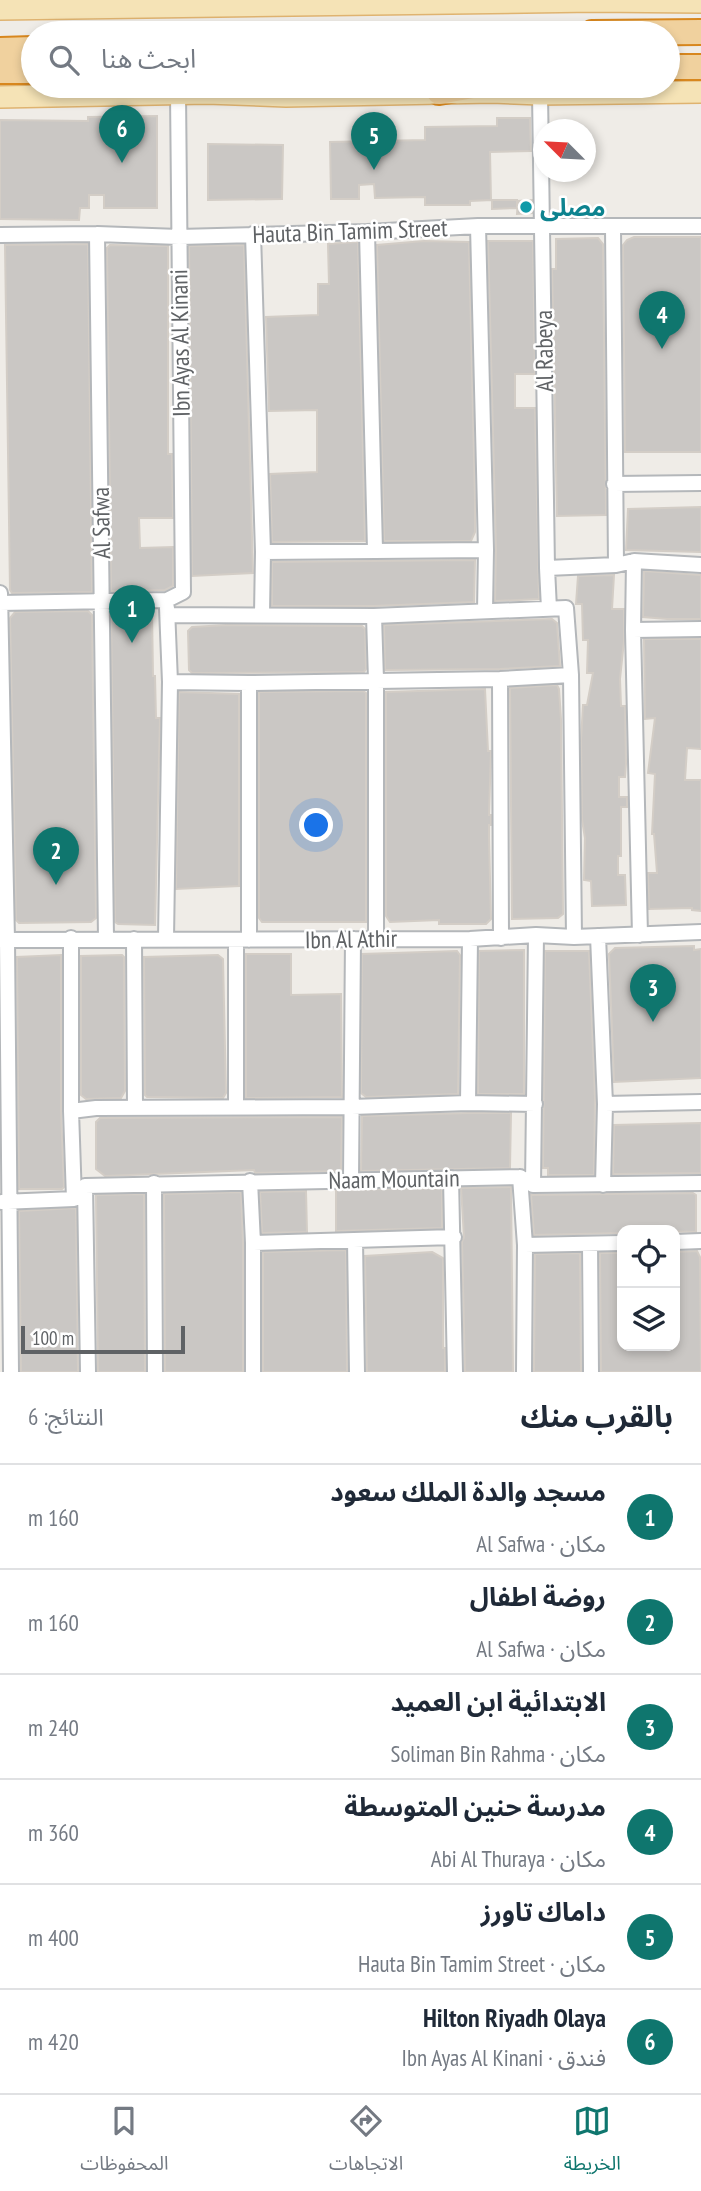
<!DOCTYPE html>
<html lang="ar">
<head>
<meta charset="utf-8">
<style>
  :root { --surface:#fff; --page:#f6f6f7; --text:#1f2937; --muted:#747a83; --line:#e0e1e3; --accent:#0f766e }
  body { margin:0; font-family:"PT Sans Narrow","Noto Sans Arabic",sans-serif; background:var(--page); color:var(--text); direction:rtl }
  .controls { position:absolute; right:21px; bottom:21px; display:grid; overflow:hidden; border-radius:14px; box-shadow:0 4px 10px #0003 }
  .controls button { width:63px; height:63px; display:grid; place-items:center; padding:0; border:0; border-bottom:2px solid var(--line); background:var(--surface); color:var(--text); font:35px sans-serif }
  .compass { position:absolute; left:533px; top:119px; width:63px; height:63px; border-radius:50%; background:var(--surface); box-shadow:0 4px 10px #0003; rotate:294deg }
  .scale { position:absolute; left:21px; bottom:18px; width:164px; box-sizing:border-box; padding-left:7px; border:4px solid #5f6265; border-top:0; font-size:19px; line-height:24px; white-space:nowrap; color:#5f6265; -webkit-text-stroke:5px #fff; paint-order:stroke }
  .you { position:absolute; left:317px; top:826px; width:24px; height:24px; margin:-18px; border:5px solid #fff; border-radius:50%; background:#1a73e8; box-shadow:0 0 0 10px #1a73e833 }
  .badge { display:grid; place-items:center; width:46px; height:46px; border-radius:50%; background:var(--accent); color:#fff; font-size:23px; font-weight:700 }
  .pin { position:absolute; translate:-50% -58px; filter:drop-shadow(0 2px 4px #0008) }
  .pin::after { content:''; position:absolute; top:37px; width:24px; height:21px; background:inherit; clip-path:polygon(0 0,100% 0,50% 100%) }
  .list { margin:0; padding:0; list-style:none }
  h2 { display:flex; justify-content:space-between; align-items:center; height:91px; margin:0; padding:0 28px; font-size:30px }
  h2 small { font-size:23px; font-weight:400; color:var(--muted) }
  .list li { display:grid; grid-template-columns:46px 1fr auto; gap:21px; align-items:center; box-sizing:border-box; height:105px; padding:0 28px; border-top:2px solid var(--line) }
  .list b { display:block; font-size:26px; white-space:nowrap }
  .list p { margin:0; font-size:23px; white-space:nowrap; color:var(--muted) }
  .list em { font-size:23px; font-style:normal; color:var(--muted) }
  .icon { flex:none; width:38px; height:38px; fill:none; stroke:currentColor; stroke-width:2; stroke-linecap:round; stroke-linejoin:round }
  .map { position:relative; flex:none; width:701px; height:1372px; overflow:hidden; direction:ltr }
  .search { position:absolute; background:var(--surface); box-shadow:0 4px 10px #0003; left:21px; right:21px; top:21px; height:77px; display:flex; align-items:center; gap:18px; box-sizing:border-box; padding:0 24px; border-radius:38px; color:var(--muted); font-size:26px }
  .sheet { height:721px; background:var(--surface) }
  nav { display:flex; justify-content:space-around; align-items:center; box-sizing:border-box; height:98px; border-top:2px solid var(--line); background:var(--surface); font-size:19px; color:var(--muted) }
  nav a { display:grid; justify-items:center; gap:4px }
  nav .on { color:var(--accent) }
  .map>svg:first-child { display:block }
  .building { fill:#cac7c4; stroke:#d3cdc6; stroke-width:2 }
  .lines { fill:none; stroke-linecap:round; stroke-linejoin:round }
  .street-casing { stroke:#b4b7ba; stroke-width:18 }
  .primary-casing { stroke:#dfb370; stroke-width:24 }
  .highway-casing { stroke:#d8871e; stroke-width:28 }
  .street { stroke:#fff; stroke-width:14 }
  .primary { stroke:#f5e3b6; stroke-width:21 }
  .highway { stroke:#f0d19e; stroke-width:24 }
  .culture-dot { fill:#0f9aa8; stroke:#fff; stroke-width:2.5 }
  .labels { text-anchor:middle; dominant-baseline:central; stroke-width:5; stroke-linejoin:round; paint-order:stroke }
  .culture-label { font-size:24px; font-weight:bold; fill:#0d838f; stroke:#fff; text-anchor:start }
  .street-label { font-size:24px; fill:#5f6265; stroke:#fff }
</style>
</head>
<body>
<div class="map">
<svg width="701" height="1372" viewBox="0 0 701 1372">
  <rect width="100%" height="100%" fill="#efece7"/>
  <path class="building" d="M 157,116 L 157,208 L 104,208 L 104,195 L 89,195 L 89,208 L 80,208 L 79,220 L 0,219 L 0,120 L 88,121 L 88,117 Z
    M 497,118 L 530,118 L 531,151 L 490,152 L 491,200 L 470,201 L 470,205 L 425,205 L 425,197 L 375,198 L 374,184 L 359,185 L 359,199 L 331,199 L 330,142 L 425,140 L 425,127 L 497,126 Z
    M 208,144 L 283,145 L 282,199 L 208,200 Z
    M 492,200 L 517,200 L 517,208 L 492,209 Z
    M 532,200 L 532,213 L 517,214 L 518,201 Z
    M 634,237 L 701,237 L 701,452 L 625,452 L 623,245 L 627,240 Z
    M 598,238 L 603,244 L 606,515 L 557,516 L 552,269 L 556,269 L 556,239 Z
    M 424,241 L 469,242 L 475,500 L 475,532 L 471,541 L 384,541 L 377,245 Z
    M 488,241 L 533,241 L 535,374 L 515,374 L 515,408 L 535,408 L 539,599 L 495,601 L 496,550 Z
    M 356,242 L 358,242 L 365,541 L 272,542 L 270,474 L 317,472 L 317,410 L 269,411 L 266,317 L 318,315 L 318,284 L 329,284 L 328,244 Z
    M 88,244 L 92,592 L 12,593 L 10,590 L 5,245 Z
    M 110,245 L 168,246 L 168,454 L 172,454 L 173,518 L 139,518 L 140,548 L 173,547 L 173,586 L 165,590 L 111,591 L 107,248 Z
    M 244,245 L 253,573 L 192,576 L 189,246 Z
    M 701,507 L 701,552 L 626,550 L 628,509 Z
    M 475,560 L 474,602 L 374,606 L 272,606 L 272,562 Z
    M 644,571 L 701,575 L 701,619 L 667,619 L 643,617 Z
    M 614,575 L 612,609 L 624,609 L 624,641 L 620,679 L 621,706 L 625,706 L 626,764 L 625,777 L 619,777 L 619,797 L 627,797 L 627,807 L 621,807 L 621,856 L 618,856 L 618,875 L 625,875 L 626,905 L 592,906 L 591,881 L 584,880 L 585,838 L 582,820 L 581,740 L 583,705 L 587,705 L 593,673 L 587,673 L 588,640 L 583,640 L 582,604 L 576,604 L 578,576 Z
    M 133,610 L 152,610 L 153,676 L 155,676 L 156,718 L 160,718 L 155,925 L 118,924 L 115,922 L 111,612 L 134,611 Z
    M 88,611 L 92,615 L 96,918 L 91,922 L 19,923 L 16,920 L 10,618 L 15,612 Z
    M 552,619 L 557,623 L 560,666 L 500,669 L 385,670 L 384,625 Z
    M 226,625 L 362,626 L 365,629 L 366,669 L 364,672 L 192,673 L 189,670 L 188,631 L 192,627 Z
    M 644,639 L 701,639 L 701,749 L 687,748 L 685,780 L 701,780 L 701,911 L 692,910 L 692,908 L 649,909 L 648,873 L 657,873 L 654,834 L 652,834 L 655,774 L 648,773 L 655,718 L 645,719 Z
    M 557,685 L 559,689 L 561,719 L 563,914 L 558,918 L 512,919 L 510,688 Z
    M 485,689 L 488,751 L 491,751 L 489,815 L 491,815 L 491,825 L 489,825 L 489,838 L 491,919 L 486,924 L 439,924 L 439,920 L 390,922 L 386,916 L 386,692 Z
    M 363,691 L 366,693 L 366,922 L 262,922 L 259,918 L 259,692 Z
    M 179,692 L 239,694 L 239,886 L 176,889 Z
    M 694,946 L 694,950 L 701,949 L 701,1078 L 614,1082 L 609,954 L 615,948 Z
    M 524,950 L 524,1094 L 478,1094 L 479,951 Z
    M 457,951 L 460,955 L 458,1094 L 366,1097 L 361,1093 L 362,954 Z
    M 545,951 L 589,951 L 595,1097 L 594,1175 L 548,1175 L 548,1168 L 543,1168 Z
    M 246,954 L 291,954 L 291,995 L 341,994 L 342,1097 L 246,1098 Z
    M 61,955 L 61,1111 L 64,1187 L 62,1189 L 19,1189 L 17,957 Z
    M 122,955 L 124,957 L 125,1091 L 121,1098 L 86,1099 L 81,1095 L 81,956 Z
    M 218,955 L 223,959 L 226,1093 L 223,1098 L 147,1097 L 145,1095 L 144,957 Z
    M 468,1113 L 511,1113 L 510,1168 L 361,1171 L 362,1116 Z
    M 342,1117 L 341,1171 L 255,1173 L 254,1170 L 105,1176 L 96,1169 L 96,1122 L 100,1118 Z
    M 701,1123 L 701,1173 L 613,1174 L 614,1125 Z
    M 511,1187 L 513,1372 L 465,1372 L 462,1242 L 464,1237 L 461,1188 Z
    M 442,1188 L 442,1228 L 336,1231 L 336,1190 Z
    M 306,1191 L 307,1232 L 262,1233 L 260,1192 Z
    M 241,1192 L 243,1243 L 243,1372 L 165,1372 L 164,1194 Z
    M 693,1193 L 696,1195 L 696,1232 L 622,1230 L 622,1233 L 534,1235 L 531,1195 Z
    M 144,1194 L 145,1372 L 98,1372 L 96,1195 Z
    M 76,1208 L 78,1372 L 21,1372 L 19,1211 Z
    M 346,1250 L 347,1372 L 263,1372 L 263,1252 Z
    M 697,1251 L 700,1257 L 701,1372 L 601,1372 L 600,1253 L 622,1253 L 622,1346 L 675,1346 L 675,1252 Z
    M 432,1252 L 443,1258 L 443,1348 L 445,1348 L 445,1372 L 367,1372 L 365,1256 Z
    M 580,1253 L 581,1372 L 534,1372 L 535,1254 Z"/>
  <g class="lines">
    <defs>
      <path id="street" d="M 540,94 L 547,568 L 549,609
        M 478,226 L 486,550 L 485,611
        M 613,227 L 616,565
        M 367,232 L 375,550
        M 97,234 L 106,938
        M 253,234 L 263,552 L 262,614
        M 0,235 L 97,234 L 179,237 L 367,232 L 478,226 L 701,226
        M 614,484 L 701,483
        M 263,552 L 486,550
        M 634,561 L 633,630 L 640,935
        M 547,568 L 616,565 L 634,561 L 701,565
        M 0,593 L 7,940 L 11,1372
        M 0,603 L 167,600 L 183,592 L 178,94
        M 168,615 L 374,616 L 566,608 L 571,675 L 574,937
        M 374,616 L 376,680 L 376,938
        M 633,630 L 701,629
        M 500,679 L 501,938
        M 170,682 L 249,683 L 500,679 L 571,675
        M 249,683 L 249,940
        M 598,936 L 605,1104 L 603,1185
        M 71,938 L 71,1111 L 74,1199
        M 134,939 L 135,1108
        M 166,939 L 170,682 L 167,608
        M 0,940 L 470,939 L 536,935 L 574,937 L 701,932
        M 236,940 L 236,1107
        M 468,1103 L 470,939
        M 605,1104 L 701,1102
        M 71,1111 L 96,1108 L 352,1107 L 468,1103 L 535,1104
        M 520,1177 L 525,1245 L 524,1372
        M 451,1178 L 455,1372
        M 351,1179 L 353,939
        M 250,1181 L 253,1243 L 253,1372
        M 154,1183 L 155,1372
        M 533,1185 L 536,935
        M 85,1186 L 520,1177 L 533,1185 L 701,1183
        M 85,1186 L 88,1372
        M 2,1202 L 74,1199 L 79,1192
        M 355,1240 L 357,1372
        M 675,1242 L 701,1241
        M 253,1243 L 454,1237
        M 590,1244 L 591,1372
        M 525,1245 L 622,1243"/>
      <path id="primary" d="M 0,9 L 594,1 L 701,2
        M 0,97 L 207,93 L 286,96 L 492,92 L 540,94 L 701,92"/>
      <path id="highway" d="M 592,33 L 701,32
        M 0,50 L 33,49
        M 668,67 L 701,67
        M 0,71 L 33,71
        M 439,92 L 473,86"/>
    </defs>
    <use href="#street" class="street-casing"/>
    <use href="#primary" class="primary-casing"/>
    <use href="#highway" class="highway-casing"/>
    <use href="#street" class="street"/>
    <use href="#primary" class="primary"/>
    <use href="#highway" class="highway"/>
  </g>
  <circle class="culture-dot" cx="526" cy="207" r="7"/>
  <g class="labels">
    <g class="culture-label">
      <text x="540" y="207">مصلى</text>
    </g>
    <g class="street-label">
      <text transform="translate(350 231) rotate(-2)">Hauta Bin Tamim Street</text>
      <text transform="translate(180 343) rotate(-91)">Ibn Ayas Al Kinani</text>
      <text transform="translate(544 351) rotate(-91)">Al Rabeya</text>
      <text transform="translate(101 523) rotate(-91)">Al Safwa</text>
      <text transform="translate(351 939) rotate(-1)">Ibn Al Athir</text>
      <text transform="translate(394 1179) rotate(-1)">Naam Mountain</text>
    </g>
  </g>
</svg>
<div class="controls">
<button><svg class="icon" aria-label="locate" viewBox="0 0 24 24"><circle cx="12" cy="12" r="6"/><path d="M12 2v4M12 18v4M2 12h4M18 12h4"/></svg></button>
<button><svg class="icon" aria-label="layers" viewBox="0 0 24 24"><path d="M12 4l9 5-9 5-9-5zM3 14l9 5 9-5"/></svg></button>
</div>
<svg class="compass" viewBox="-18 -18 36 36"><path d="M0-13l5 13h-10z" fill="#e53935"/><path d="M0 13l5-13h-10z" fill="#747a83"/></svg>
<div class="scale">100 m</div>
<div class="you"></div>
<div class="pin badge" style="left:132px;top:643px">1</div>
<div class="pin badge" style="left:56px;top:885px">2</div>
<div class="pin badge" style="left:653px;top:1022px">3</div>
<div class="pin badge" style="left:662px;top:349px">4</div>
<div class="pin badge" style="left:374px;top:170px">5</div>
<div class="pin badge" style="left:122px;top:163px">6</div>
<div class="search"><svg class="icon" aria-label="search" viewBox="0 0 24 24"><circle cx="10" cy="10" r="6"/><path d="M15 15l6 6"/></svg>ابحث هنا</div>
</div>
<section class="sheet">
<h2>بالقرب منك<small>النتائج: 6</small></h2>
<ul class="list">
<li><span class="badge">1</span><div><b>مسجد والدة الملك سعود</b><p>مكان · Al Safwa</p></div><em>160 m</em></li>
<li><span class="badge">2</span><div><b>روضة اطفال</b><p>مكان · Al Safwa</p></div><em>160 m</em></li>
<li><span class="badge">3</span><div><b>الابتدائية ابن العميد</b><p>مكان · Soliman Bin Rahma</p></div><em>240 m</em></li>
<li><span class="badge">4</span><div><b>مدرسة حنين المتوسطة</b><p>مكان · Abi Al Thuraya</p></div><em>360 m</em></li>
<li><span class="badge">5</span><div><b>داماك تاورز</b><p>مكان · Hauta Bin Tamim Street</p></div><em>400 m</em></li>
<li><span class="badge">6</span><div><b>Hilton Riyadh Olaya</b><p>فندق · Ibn Ayas Al Kinani</p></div><em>420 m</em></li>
</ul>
</section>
<nav>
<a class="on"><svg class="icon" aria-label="map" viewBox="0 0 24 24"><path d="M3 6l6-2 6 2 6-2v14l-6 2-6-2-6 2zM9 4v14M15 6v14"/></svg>الخريطة</a>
<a><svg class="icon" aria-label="directions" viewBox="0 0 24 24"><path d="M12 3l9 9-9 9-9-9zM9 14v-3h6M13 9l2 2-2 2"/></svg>الاتجاهات</a>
<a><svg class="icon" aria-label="saved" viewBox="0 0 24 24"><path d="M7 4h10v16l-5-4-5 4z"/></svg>المحفوظات</a>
</nav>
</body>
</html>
